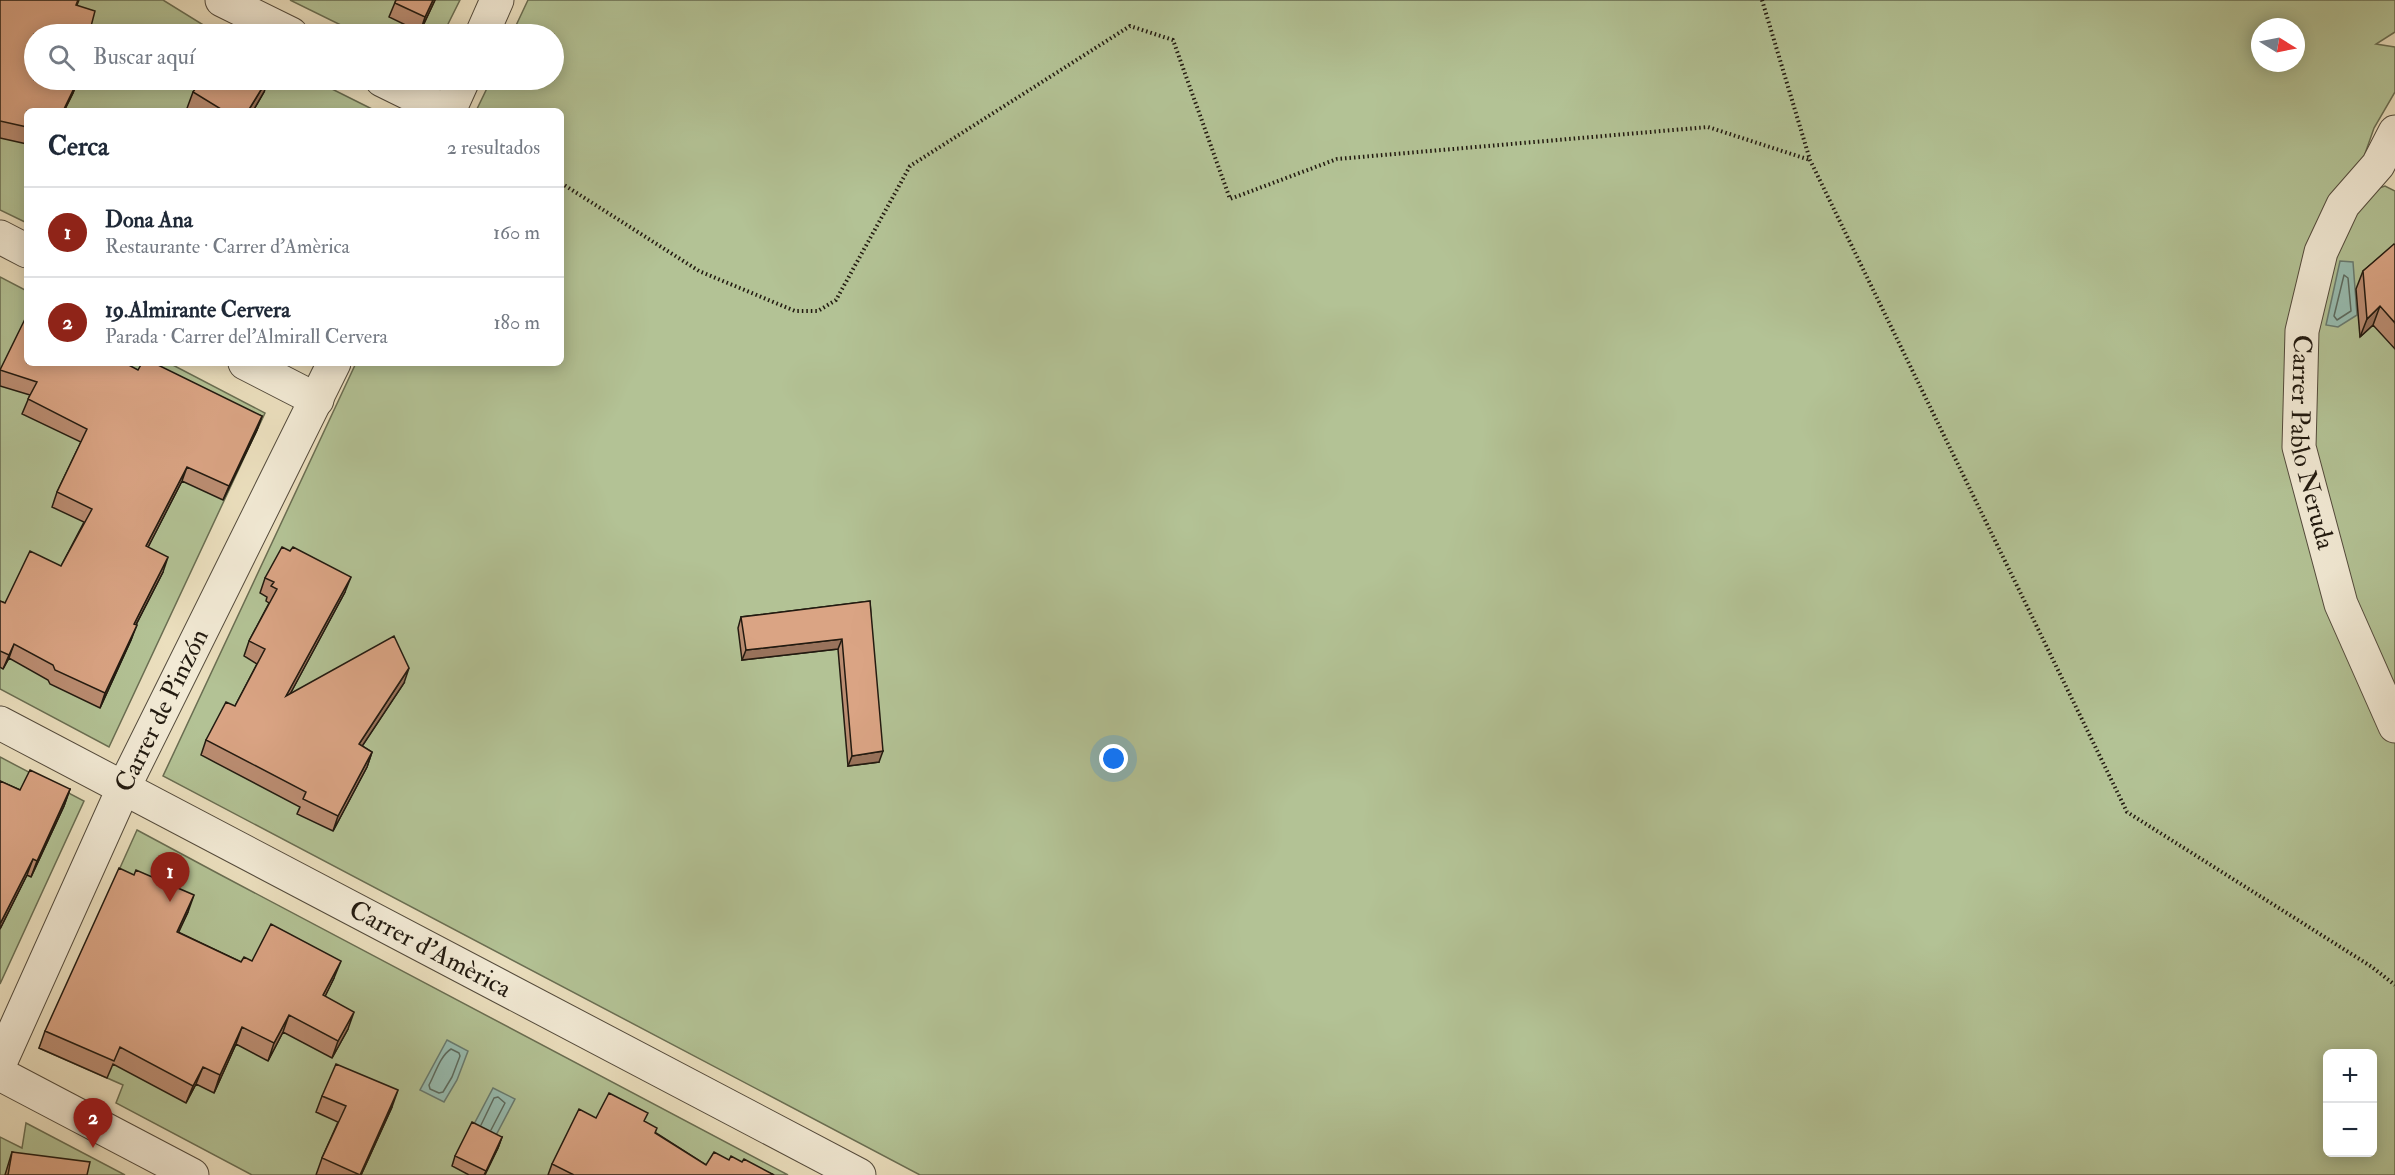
<!DOCTYPE html>
<html lang="es">
<head>
<meta charset="utf-8">
<style>
  :root { --surface:#fff; --page:#f6f6f7; --text:#1f2937; --muted:#747a83; --line:#e0e1e3; --accent:#8f2418 }
  body { margin:0; font-family:"IM FELL Double Pica",serif; background:var(--page); color:var(--text) }
  .controls { position:absolute; right:18px; bottom:18px; display:grid; overflow:hidden; border-radius:9px; box-shadow:0 3px 15px #0003 }
  .controls button { width:54px; height:54px; display:grid; place-items:center; padding:0; border:0; border-bottom:2px solid var(--line); background:var(--surface); color:var(--text); font:30px sans-serif }
  .compass { position:absolute; left:2251px; top:18px; width:54px; height:54px; border-radius:50%; background:var(--surface); box-shadow:0 3px 15px #0003; rotate:100deg }
  .you { position:absolute; left:1114px; top:759px; width:21px; height:21px; margin:-15px; border:4px solid #fff; border-radius:50%; background:#1a73e8; box-shadow:0 0 0 9px #1a73e833 }
  .badge { display:grid; place-items:center; width:39px; height:39px; border-radius:50%; background:var(--accent); color:#fff; font-size:20px; font-weight:700 }
  .pin { position:absolute; translate:-50% -50px; filter:drop-shadow(0 2px 3px #0008) }
  .pin::after { content:''; position:absolute; top:32px; width:21px; height:18px; background:inherit; clip-path:polygon(0 0,100% 0,50% 100%) }
  .list { margin:0; padding:0; list-style:none }
  h2 { display:flex; justify-content:space-between; align-items:center; height:78px; margin:0; padding:0 24px; font-size:26px }
  h2 small { font-size:20px; font-weight:400; color:var(--muted) }
  .list li { display:grid; grid-template-columns:39px 1fr auto; gap:18px; align-items:center; box-sizing:border-box; height:90px; padding:0 24px; border-top:2px solid var(--line) }
  .list b { display:block; font-size:22px; white-space:nowrap }
  .list p { margin:0; font-size:20px; white-space:nowrap; color:var(--muted) }
  .list em { font-size:20px; font-style:normal; color:var(--muted) }
  .icon { flex:none; width:33px; height:33px; fill:none; stroke:currentColor; stroke-width:2; stroke-linecap:round; stroke-linejoin:round }
  .map { position:relative; flex:none; width:2395px; height:1175px; overflow:hidden }
  .search { position:absolute; background:var(--surface); box-shadow:0 3px 15px #0003; left:24px; top:24px; width:540px; height:66px; display:flex; align-items:center; gap:15px; box-sizing:border-box; padding:0 21px; border-radius:33px; color:var(--muted); font-size:22px }
  .panel { position:absolute; background:var(--surface); box-shadow:0 3px 15px #0003; left:24px; top:108px; width:540px; height:258px; border-radius:9px }
  .map>svg:first-child { display:block }
  .green { fill:#b3c295; stroke:#6a6e52; stroke-width:1.5; fill-rule:evenodd }
  .water { fill:#98bdb1; stroke:#697c71; stroke-width:1.5 }
  .lines { fill:none; stroke-linecap:round; stroke-linejoin:round }
  .shore { stroke:#5d6c60; stroke-width:1.5 }
  .street-casing { stroke:#544b3c; stroke-width:35 }
  .path { stroke:#221a10; stroke-width:4; stroke-dasharray:1.5 3; stroke-linecap:butt }
  .street { stroke:#f2ead5; stroke-width:33 }
  .wall { fill:#bb8d72; stroke:#221a10; stroke-width:1.5 }
  .shaded-wall { fill:#99735c; stroke:#221a10; stroke-width:1.5 }
  .building { fill:#daa484; stroke:#221a10; stroke-width:1.5 }
  .labels { text-anchor:middle; dominant-baseline:central; stroke-width:4.5; stroke-linejoin:round; paint-order:stroke }
  .street-label { font-size:26px; fill:#221a10; stroke:#f2ead5 }
</style>
</head>
<body>
<div class="map">
<svg width="2395" height="1175" viewBox="0 0 2395 1175">
  <rect width="100%" height="100%" fill="#ebdfbe"/>
  <filter id="stains"><feTurbulence type="fractalNoise" baseFrequency=".00333" numOctaves="4"/><feColorMatrix values="0 0 0 0 .2 0 0 0 0 .09 0 0 0 0 .02 0 0 0 .5 -.17"/></filter>
  <radialGradient id="worn" r=".72"><stop offset=".6" stop-color="#630" stop-opacity="0"/><stop offset="1" stop-color="#630" stop-opacity=".3"/></radialGradient>
  <path class="green" d="M 0,0 L 163,0 L 218,34 L 34,34 L 34,80 L 314,80 L 376,111 L 27,111 L 27,223 L 0,210 Z
    M 290,0 L 460,0 L 443,34 L 359,34 Z
    M 528,0 L 2395,0 L 2395,32 L 2376,44 L 2395,47 L 2395,92 L 2374,128 L 2360,168 L 2376,189 L 2385,186 L 2395,191 L 2395,1175 L 920,1175 L 163,776 L 356,363 L 561,363 L 561,111 L 476,111 L 491,80 L 554,80 L 554,34 L 512,34 ZM 2260,27 L 2296,27 L 2296,63 L 2260,63 ZM 2328,1054 L 2372,1054 L 2372,1152 L 2328,1152 Z
    M 0,277 L 27,291 L 27,363 L 169,363 L 265,413 L 109,747 L 0,689 Z
    M 0,757 L 84,801 L 0,984 Z
    M 137,830 L 219,874 L 788,1175 L 252,1175 L 116,1103 L 123,1085 L 39,1048 Z
    M 26,1123 L 125,1175 L 0,1175 L 0,1137 L 22,1148 Z"/>
  <path class="water" d="M 2340,261 L 2353,262 L 2357,315 L 2338,327 L 2326,325 Z
    M 447,1040 L 468,1051 L 457,1080 L 444,1102 L 420,1090 Z
    M 493,1088 L 515,1099 L 494,1139 L 472,1128 Z"/>
  <g class="lines">
    <path class="shore" d="M 2344,275 L 2348,278 L 2351,311 L 2337,320 L 2334,316 Z
      M 451,1049 L 459,1053 L 460,1056 L 452,1077 L 443,1092 L 439,1093 L 430,1089 L 429,1085 C 435,1074 440,1056 451,1049 Z
      M 481,1125 L 494,1098 L 498,1097 L 505,1103 L 491,1130"/>
    <defs>
      <g id="street">
        <path d="M 222,0 L 291,34"/>
        <path d="M 482,34 L 497,0"/>
        <path d="M 382,80 L 445,111"/>
        <path d="M 449,111 L 463,80"/>
        <path id="s1" d="M 2395,132 L 2378,165 L 2343,205 L 2321,252 L 2302,331 L 2299,447 L 2341,604 L 2395,726"/>
        <path d="M 0,237 L 27,251"/>
        <path d="M 245,363 L 317,400"/>
        <path id="s2" d="M 0,723 L 859,1175"/>
        <path id="s3" d="M 0,1063 L 124,787 L 334,363"/>
        <path d="M 0,1074 L 192,1175"/>
      </g>
    </defs>
    <use href="#street" class="street-casing"/>
    <path class="path" d="M 1762,0 L 1810,160 L 2127,812 L 2372,967 L 2395,985
      M 561,183 L 699,271 L 795,311 L 818,311 L 836,300 L 910,166 L 1130,26 L 1173,40 L 1230,199 L 1337,159 L 1708,127 L 1810,160"/>
    <use href="#street" class="street"/>
  </g>
  <path class="wall" d="M 0,0 L 79,0 L 77,5 L 78,80 L 73,93 L 64,111 L 27,111 L 27,144 L 0,138 Z
    M 396,0 L 435,0 L 420,32 L 389,17 Z
    M 193,92 L 264,92 L 253,111 L 186,111 Z
    M 2395,245 L 2395,349 L 2373,325 L 2360,337 L 2356,289 L 2363,271 Z
    M 0,370 L 138,370 L 262,416 L 257,430 L 223,500 L 182,481 L 148,547 L 163,572 L 136,625 L 131,640 L 100,708 L 50,684 L 48,680 L 9,658 L 3,669 L 0,667 L 0,601 L 5,603 L 61,566 L 84,522 L 52,507 L 57,492 L 81,442 L 22,414 L 30,395 L 0,386 Z
    M 265,578 L 345,592 L 290,694 L 404,683 L 362,746 L 372,752 L 367,767 L 333,831 L 297,814 L 300,807 L 201,755 L 206,740 L 235,706 L 257,664 L 244,656 L 249,641 L 269,603 L 266,601 L 267,597 L 260,593 Z
    M 870,601 L 879,762 L 848,766 L 838,649 L 742,660 L 738,628 L 741,617 Z
    M 0,781 L 20,790 L 70,789 L 64,806 L 31,877 L 27,875 L 0,929 Z
    M 188,912 L 178,932 L 241,962 L 252,961 L 334,978 L 325,996 L 348,1029 L 332,1058 L 283,1032 L 268,1061 L 236,1044 L 214,1093 L 196,1084 L 186,1103 L 113,1064 L 107,1078 L 39,1048 L 45,1031 Z
    M 322,1096 L 392,1107 L 361,1175 L 316,1175 L 322,1158 L 338,1122 L 316,1112 Z
    M 596,1118 L 645,1122 L 656,1133 L 706,1165 L 729,1160 L 742,1162 L 774,1175 L 548,1175 L 552,1164 Z
    M 502,1137 L 498,1148 L 485,1175 L 469,1175 L 452,1166 L 455,1156 Z
    M 12,1152 L 87,1175 L 5,1175 Z"/>
  <path class="shaded-wall" d="M 433,0 L 435,0 L 420,32 L 425,17 Z
    M 78,80 L 73,93 L 64,111 L 63,111 Z
    M 267,80 L 269,80 L 264,92 L 253,111 L 248,111 Z
    M 2380,306 L 2373,325 L 2360,337 L 2367,319 Z
    M 262,416 L 257,430 L 223,500 L 229,486 Z
    M 187,467 L 182,481 L 141,561 L 146,546 Z
    M 168,557 L 163,572 L 129,638 L 134,624 Z
    M 351,577 L 345,592 L 281,711 L 286,696 Z
    M 137,625 L 131,640 L 100,708 L 105,693 Z
    M 842,639 L 838,649 L 742,660 L 746,650 Z
    M 14,644 L 9,658 L 3,669 L 9,655 Z
    M 409,668 L 404,683 L 353,760 L 359,744 Z
    M 883,751 L 879,762 L 848,766 L 852,756 Z
    M 372,752 L 367,767 L 333,831 L 338,816 Z
    M 70,789 L 64,806 L 31,877 L 37,861 Z
    M 33,859 L 27,875 L 0,929 L 0,924 Z
    M 194,895 L 188,912 L 171,949 L 177,932 Z
    M 341,961 L 334,978 L 317,1013 L 323,995 Z
    M 354,1012 L 348,1029 L 332,1058 L 338,1041 Z
    M 289,1015 L 283,1032 L 268,1061 L 274,1043 Z
    M 242,1027 L 236,1044 L 214,1093 L 220,1075 Z
    M 203,1067 L 196,1084 L 186,1103 L 193,1086 Z
    M 398,1090 L 392,1107 L 361,1175 L 360,1175 Z
    M 502,1137 L 498,1148 L 484,1175 L 486,1171 Z"/>
  <path class="building" d="M 0,0 L 78,0 L 76,5 L 95,11 L 89,34 L 34,34 L 34,80 L 78,80 L 63,111 L 27,111 L 27,127 L 0,121 Z
    M 396,0 L 433,0 L 425,17 L 395,3 Z
    M 201,80 L 267,80 L 248,111 L 224,111 L 193,92 Z
    M 2394,244 L 2395,245 L 2395,323 L 2380,306 L 2367,319 L 2363,271 Z
    M 27,315 L 27,363 L 125,363 L 138,370 L 142,363 L 154,363 L 262,416 L 229,486 L 187,467 L 146,546 L 168,557 L 134,624 L 137,625 L 105,693 L 55,670 L 53,665 L 14,644 L 9,655 L 0,651 L 0,601 L 5,603 L 30,551 L 61,566 L 92,509 L 57,492 L 87,429 L 28,399 L 37,382 L 0,370 Z
    M 282,547 L 290,551 L 293,547 L 351,577 L 286,696 L 394,636 L 409,668 L 359,744 L 372,752 L 338,816 L 303,799 L 306,792 L 206,740 L 226,702 L 235,706 L 265,649 L 249,641 L 277,589 L 271,586 L 274,582 L 265,578 Z
    M 870,601 L 883,751 L 852,756 L 842,639 L 746,650 L 741,617 Z
    M 30,770 L 70,789 L 37,861 L 33,859 L 0,924 L 0,781 L 20,790 Z
    M 119,868 L 134,875 L 136,870 L 194,895 L 177,932 L 241,962 L 244,957 L 252,961 L 271,924 L 341,961 L 323,995 L 354,1012 L 338,1041 L 289,1015 L 274,1043 L 242,1027 L 220,1075 L 203,1067 L 193,1086 L 120,1047 L 114,1061 L 45,1031 Z
    M 336,1064 L 398,1090 L 360,1175 L 322,1158 L 346,1106 L 322,1096 Z
    M 609,1093 L 648,1113 L 644,1121 L 657,1128 L 655,1133 L 706,1165 L 714,1152 L 729,1160 L 731,1156 L 742,1162 L 744,1159 L 774,1175 L 574,1175 L 552,1164 L 579,1109 L 596,1118 Z
    M 472,1122 L 502,1137 L 486,1171 L 455,1156 Z
    M 12,1152 L 90,1162 L 87,1175 L 8,1175 Z"/>
  <g class="labels">
    <g class="street-label">
      <text stroke="none"><textPath href="#s1" startOffset="336">Carrer Pablo Neruda</textPath></text>
      <text stroke="none"><textPath href="#s3" startOffset="388">Carrer de Pinzón</textPath></text>
      <text stroke="none"><textPath href="#s2" startOffset="486">Carrer d'Amèrica</textPath></text>
    </g>
  </g>
  <rect width="100%" height="100%" filter="url(#stains)"/>
  <rect width="100%" height="100%" fill="url(#worn)"/>
</svg>
<div class="controls">
<button>+</button>
<button>−</button>
</div>
<svg class="compass" viewBox="-18 -18 36 36"><path d="M0-13l5 13h-10z" fill="#e53935"/><path d="M0 13l5-13h-10z" fill="#747a83"/></svg>
<div class="you"></div>
<div class="pin badge" style="left:170px;top:902px">1</div>
<div class="pin badge" style="left:93px;top:1148px">2</div>
<div class="search"><svg class="icon" aria-label="search" viewBox="0 0 24 24"><circle cx="10" cy="10" r="6"/><path d="M15 15l6 6"/></svg>Buscar aquí</div>
<section class="panel">
<h2>Cerca<small>2 resultados</small></h2>
<ul class="list">
<li><span class="badge">1</span><div><b>Dona Ana</b><p>Restaurante · Carrer d'Amèrica</p></div><em>160 m</em></li>
<li><span class="badge">2</span><div><b>19.Almirante Cervera</b><p>Parada · Carrer del'Almirall Cervera</p></div><em>180 m</em></li>
</ul>
</section>
</div>
</body>
</html>
